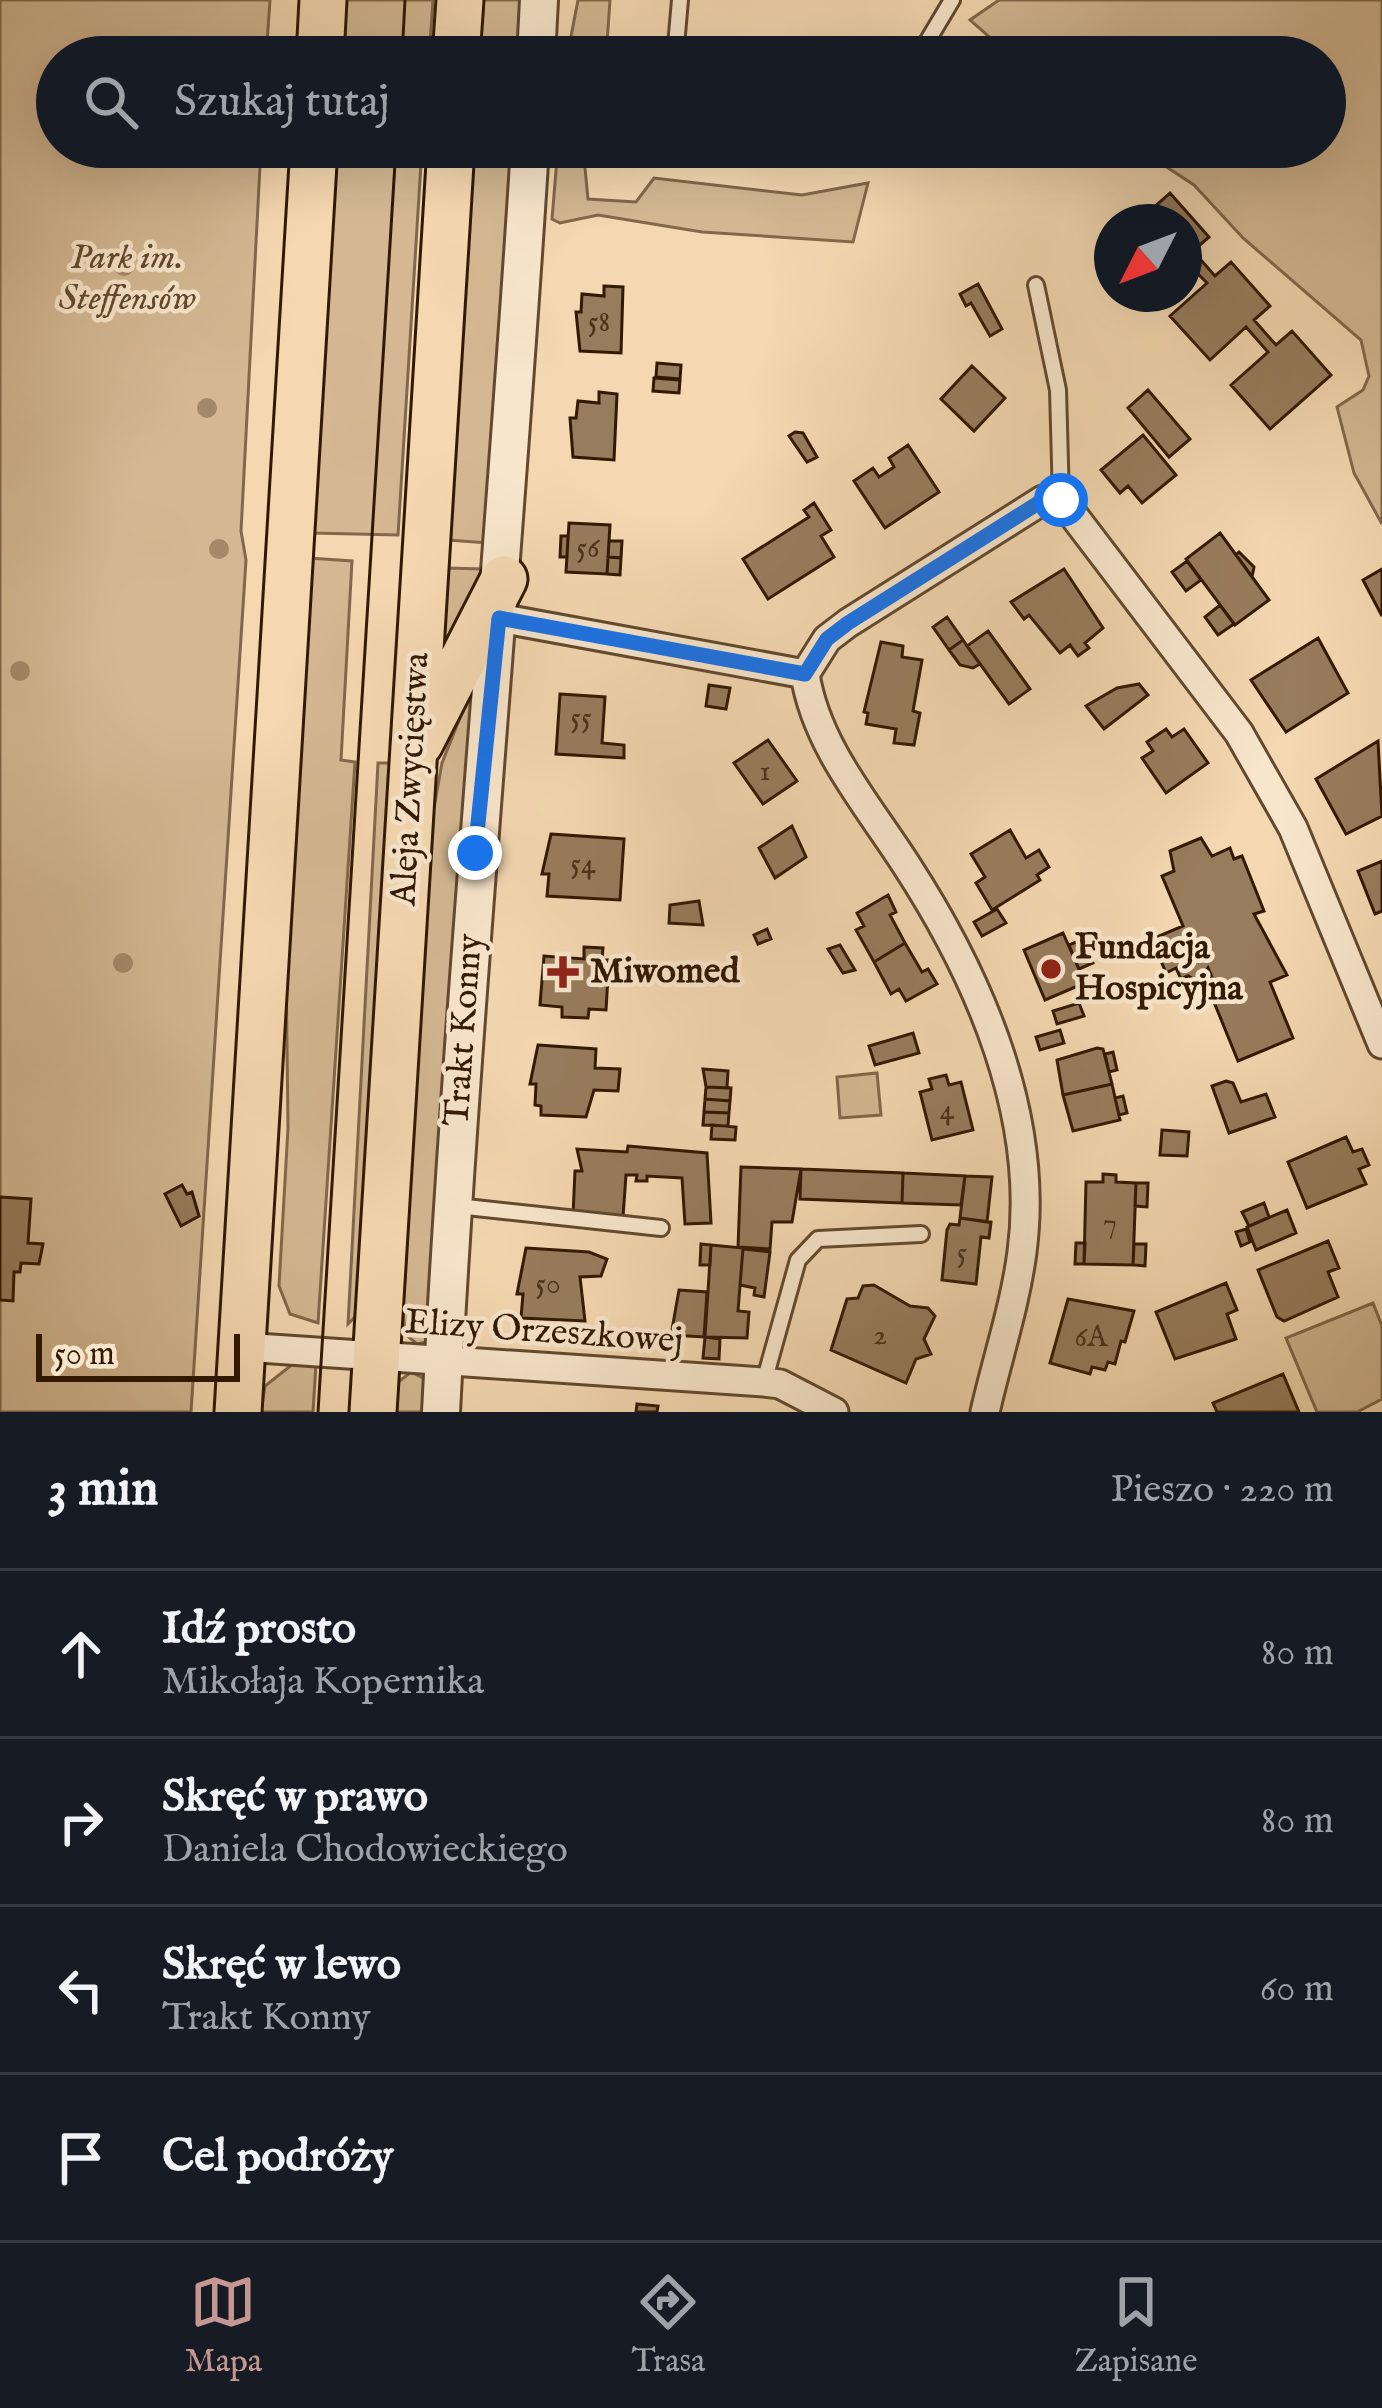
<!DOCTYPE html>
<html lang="pl">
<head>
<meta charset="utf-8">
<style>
  :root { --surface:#171b24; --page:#20242c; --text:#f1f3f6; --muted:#9ea1a6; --line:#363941; --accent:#c59692 }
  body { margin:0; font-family:"IM FELL English",serif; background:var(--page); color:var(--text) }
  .compass { position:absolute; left:1094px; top:204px; width:108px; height:108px; border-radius:50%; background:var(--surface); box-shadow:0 12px 48px #0002; rotate:228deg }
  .scale { position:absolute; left:36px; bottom:30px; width:204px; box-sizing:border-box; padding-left:12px; border:6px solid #321902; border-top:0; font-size:33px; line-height:42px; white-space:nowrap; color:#321902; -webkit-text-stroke:9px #f8e6cc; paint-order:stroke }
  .stop { position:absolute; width:36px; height:36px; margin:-27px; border:9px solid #1a73e8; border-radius:50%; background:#fff }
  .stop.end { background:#1a73e8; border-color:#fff; box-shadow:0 3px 12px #0008 }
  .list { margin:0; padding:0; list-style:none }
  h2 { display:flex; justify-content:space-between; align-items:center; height:156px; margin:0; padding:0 48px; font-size:51px }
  h2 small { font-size:39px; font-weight:400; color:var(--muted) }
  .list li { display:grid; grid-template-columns:78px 1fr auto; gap:36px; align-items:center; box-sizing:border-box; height:168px; padding:0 48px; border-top:3px solid var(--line) }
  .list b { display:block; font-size:45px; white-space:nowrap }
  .list p { margin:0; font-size:39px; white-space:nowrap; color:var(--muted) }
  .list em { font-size:39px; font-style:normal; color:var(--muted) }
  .icon { flex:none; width:66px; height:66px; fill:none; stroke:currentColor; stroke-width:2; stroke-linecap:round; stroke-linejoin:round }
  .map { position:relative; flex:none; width:1382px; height:1412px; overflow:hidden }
  .search { position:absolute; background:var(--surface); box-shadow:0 12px 48px #0002; left:36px; right:36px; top:36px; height:132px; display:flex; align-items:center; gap:30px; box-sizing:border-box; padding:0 42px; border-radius:66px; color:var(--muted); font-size:45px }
  .sheet { height:828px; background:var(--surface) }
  nav { display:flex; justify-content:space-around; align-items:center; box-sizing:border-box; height:168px; border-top:3px solid var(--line); background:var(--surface); font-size:33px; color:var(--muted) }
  nav a { display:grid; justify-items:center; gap:6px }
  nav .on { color:var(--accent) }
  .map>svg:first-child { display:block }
  .green { fill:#d3b893; stroke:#82684a; stroke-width:3 }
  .building { fill:#977c5d; stroke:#321902; stroke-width:3 }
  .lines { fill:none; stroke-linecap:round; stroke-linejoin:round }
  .service-casing { stroke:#62492e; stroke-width:20 }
  .minor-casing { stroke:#62492e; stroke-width:33 }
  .tertiary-casing { stroke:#62492e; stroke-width:42 }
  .primary-casing { stroke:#321902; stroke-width:51 }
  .service { stroke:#f8e6cc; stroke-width:14 }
  .minor { stroke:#f8e6cc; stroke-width:27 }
  .tertiary { stroke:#f8e6cc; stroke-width:36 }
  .primary { stroke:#f4d8b1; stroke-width:45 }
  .tram { stroke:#321902; stroke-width:3 }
  .tree { fill:#a48969 }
  .route { stroke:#1a73e8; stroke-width:15 }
  .poi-dot { fill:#8f2418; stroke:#f8e6cc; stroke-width:4.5 }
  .labels { text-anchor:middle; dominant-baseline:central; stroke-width:9; stroke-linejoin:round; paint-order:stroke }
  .number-label { font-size:30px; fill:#4b3219 }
  .park-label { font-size:36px; font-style:italic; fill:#62492e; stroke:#f8e6cc }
  .street-label { font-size:36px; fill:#321902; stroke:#f8e6cc }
  .poi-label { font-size:36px; font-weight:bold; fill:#321902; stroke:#f8e6cc; text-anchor:start }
</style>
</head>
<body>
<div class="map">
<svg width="1382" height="1412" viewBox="0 0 1382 1412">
  <rect width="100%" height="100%" fill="#f4d8b1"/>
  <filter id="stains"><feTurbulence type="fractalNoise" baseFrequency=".00167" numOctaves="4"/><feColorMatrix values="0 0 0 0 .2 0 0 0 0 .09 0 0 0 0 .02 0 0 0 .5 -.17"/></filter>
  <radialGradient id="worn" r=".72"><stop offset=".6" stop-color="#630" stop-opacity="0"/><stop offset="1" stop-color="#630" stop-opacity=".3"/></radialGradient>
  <path class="green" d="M 0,0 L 270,0 L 266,57 L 57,57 L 57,147 L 261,147 L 241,531 L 246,560 L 191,1412 L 0,1412 Z
    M 346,0 L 433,0 L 429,57 L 342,57 Z
    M 483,0 L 522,0 L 519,57 L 479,57 Z
    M 578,0 L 610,0 L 606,57 L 567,57 Z
    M 999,0 L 1382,0 L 1382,524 L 1354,473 L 1337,407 L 1363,390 L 1369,376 L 1361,340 L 1243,238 L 1194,185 L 1136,147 L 1325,147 L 1325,57 L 1012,57 L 970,20 Z
    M 336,147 L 422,147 L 398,535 L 312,533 Z
    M 474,147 L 513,147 L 488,543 L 448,540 Z
    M 558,147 L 583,147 L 588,199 L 636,202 L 654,178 L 802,195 L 868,183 L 853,242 L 702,232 L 598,215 L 560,223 L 552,219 Z
    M 309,558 L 352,561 L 341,760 L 355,762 L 318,1323 L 290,1314 L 279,1286 L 288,1128 L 286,965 Z
    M 447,568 L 483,569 L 441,676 Z
    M 482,663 L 427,1342 L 417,1344 L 405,1334 L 403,1311 L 432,819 L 442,763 Z
    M 378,763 L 391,763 L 357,1315 L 348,1324 Z
    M 877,1073 L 881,1115 L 840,1118 L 837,1077 Z
    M 1373,1303 L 1382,1326 L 1382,1399 L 1357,1412 L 1317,1412 L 1286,1338 Z
    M 294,1363 L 316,1363 L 313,1412 L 261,1412 L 265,1386 Z
    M 411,1372 L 427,1380 L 429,1412 L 395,1412 L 397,1383 Z"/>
  <path class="building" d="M 1170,193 L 1209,237 L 1193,251 L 1215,276 L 1231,262 L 1270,306 L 1254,320 L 1276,345 L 1292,331 L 1331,375 L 1270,429 L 1231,385 L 1268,352 L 1246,327 L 1210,360 L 1170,316 L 1207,283 L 1184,260 L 1184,222 L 1137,222 Z
    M 978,284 L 1002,329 L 990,336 L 971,303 L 966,306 L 960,294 Z
    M 604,286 L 623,287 L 621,353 L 580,351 L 576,312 L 581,312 L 582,294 L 604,296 Z
    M 657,363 L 681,365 L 680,379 L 656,377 Z
    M 972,366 L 1005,398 L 974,431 L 941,399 Z
    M 654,378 L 680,380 L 679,393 L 653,391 Z
    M 1148,390 L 1190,439 L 1169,457 L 1128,408 Z
    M 599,392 L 617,394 L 614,460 L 573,457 L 570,418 L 576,418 L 578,401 L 599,403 Z
    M 795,432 L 803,433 L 817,457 L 807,462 L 789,436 Z
    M 1143,435 L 1176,475 L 1142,503 L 1128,486 L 1120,493 L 1101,470 Z
    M 908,445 L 939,492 L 885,528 L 854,481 L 873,468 L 879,477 L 894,467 L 889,458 Z
    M 814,503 L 831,530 L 821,536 L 834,557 L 768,599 L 743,559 L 809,517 L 804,510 Z
    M 569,523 L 610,525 L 607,574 L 566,572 Z
    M 1220,533 L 1269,600 L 1235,625 L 1186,559 Z
    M 561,536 L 568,536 L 567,557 L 560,557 Z
    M 609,541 L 622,541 L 621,558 L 608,557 Z
    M 1239,552 L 1254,567 L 1252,577 L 1236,555 Z
    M 608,557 L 621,558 L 620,575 L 607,574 Z
    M 1187,561 L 1201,580 L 1186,591 L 1172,572 Z
    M 1064,569 L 1103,628 L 1085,643 L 1089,648 L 1078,656 L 1070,645 L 1060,653 L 1029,615 L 1024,619 L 1011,602 Z
    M 1382,569 L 1382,616 L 1363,580 Z
    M 1220,605 L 1234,624 L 1218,635 L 1205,617 Z
    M 947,617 L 963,640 L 949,650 L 933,627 Z
    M 988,631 L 1030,689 L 1009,704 L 967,646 Z
    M 1318,638 L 1348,693 L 1286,732 L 1251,680 Z
    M 963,640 L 980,664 L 973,668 L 960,665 L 949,650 Z
    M 881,642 L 903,646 L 902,657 L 922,660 L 913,711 L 920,713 L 914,745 L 894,743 L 896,729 L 866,724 L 868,713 L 864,712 Z
    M 1139,684 L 1148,695 L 1104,729 L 1086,706 L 1117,688 Z
    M 709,685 L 730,688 L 726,709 L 706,706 Z
    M 560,694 L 605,697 L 602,743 L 624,745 L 624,758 L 556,754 Z
    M 1166,729 L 1172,737 L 1184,729 L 1208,763 L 1166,793 L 1142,758 L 1153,751 L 1147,742 Z
    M 768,740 L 797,781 L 763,804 L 734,763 Z
    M 1378,741 L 1382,816 L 1346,834 L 1316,779 Z
    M 792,826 L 806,857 L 775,878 L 759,848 Z
    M 1010,830 L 1026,858 L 1039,850 L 1049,867 L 1037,875 L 1040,880 L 992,910 L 976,883 L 985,877 L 971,854 Z
    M 551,834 L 624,839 L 620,900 L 547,896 L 549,874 L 542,874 Z
    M 1201,838 L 1212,856 L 1230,848 L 1234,859 L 1242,856 L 1264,911 L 1254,914 L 1287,975 L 1270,982 L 1293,1038 L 1238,1061 L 1205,980 L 1212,977 L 1208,968 L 1199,982 L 1188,976 L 1181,979 L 1176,968 L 1166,973 L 1152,939 L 1183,926 L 1162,876 L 1174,871 L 1170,851 Z
    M 1382,861 L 1382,911 L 1375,914 L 1358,871 Z
    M 888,895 L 896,912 L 890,915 L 905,943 L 874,962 L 856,930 L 864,926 L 857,913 Z
    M 699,901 L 703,925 L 669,923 L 670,905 Z
    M 997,909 L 1006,923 L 982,936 L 974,922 Z
    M 767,929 L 771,939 L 758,944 L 754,935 Z
    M 1063,933 L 1085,983 L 1045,1000 L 1024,950 Z
    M 1083,939 L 1093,963 L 1079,969 L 1069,945 Z
    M 905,943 L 922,972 L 928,969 L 937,984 L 906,1001 L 899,989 L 891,994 L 874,962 Z
    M 840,945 L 855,970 L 843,973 L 828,949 Z
    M 584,947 L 603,948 L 602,960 L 609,960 L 606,1010 L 589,1009 L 588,1018 L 562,1017 L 562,1007 L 540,1005 L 544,956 L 584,959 Z
    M 1079,1003 L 1084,1016 L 1057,1024 L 1053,1011 Z
    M 1060,1030 L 1064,1043 L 1040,1050 L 1036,1037 Z
    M 913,1033 L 919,1053 L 875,1065 L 869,1046 Z
    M 538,1045 L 596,1049 L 595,1068 L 620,1069 L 618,1091 L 594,1090 L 586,1117 L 541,1115 L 541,1106 L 535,1105 L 536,1084 L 530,1084 Z
    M 1097,1048 L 1103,1049 L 1112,1084 L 1063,1095 L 1057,1060 Z
    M 1113,1052 L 1117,1070 L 1109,1072 L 1105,1054 Z
    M 703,1069 L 728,1071 L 727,1088 L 706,1087 Z
    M 946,1075 L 949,1085 L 961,1082 L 973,1130 L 932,1140 L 920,1092 L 932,1089 L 929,1079 Z
    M 1226,1081 L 1233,1083 L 1241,1102 L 1266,1094 L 1275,1117 L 1229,1133 L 1212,1086 Z
    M 1112,1084 L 1120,1120 L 1073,1131 L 1063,1095 Z
    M 706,1087 L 731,1088 L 730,1101 L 705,1099 Z
    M 1123,1096 L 1127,1113 L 1119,1115 L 1115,1098 Z
    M 705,1099 L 730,1101 L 729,1113 L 704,1112 Z
    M 704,1112 L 729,1113 L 728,1126 L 703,1125 Z
    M 712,1125 L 736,1127 L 735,1140 L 711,1139 Z
    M 1162,1130 L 1189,1132 L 1187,1156 L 1160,1155 Z
    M 1346,1137 L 1353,1152 L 1362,1149 L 1369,1165 L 1359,1169 L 1366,1184 L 1307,1208 L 1288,1162 Z
    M 628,1146 L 707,1153 L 711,1223 L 685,1224 L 682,1178 L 647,1176 L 647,1181 L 636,1181 L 637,1175 L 626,1175 L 623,1217 L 573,1215 L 575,1171 L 582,1171 L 577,1149 L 627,1152 Z
    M 741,1167 L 801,1169 L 792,1222 L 772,1222 L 770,1249 L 738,1247 Z
    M 801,1169 L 903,1173 L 902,1203 L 800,1199 Z
    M 903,1173 L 965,1176 L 961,1205 L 902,1203 Z
    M 1103,1174 L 1116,1175 L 1116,1182 L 1136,1183 L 1133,1265 L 1084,1264 L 1086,1182 L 1103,1182 Z
    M 965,1176 L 992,1177 L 987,1222 L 960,1218 Z
    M 1136,1183 L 1148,1183 L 1147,1207 L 1135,1206 Z
    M 182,1185 L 187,1194 L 192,1192 L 199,1216 L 181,1226 L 165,1194 Z
    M 0,1197 L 31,1199 L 28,1243 L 43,1244 L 39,1264 L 21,1263 L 20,1272 L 14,1272 L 13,1301 L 0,1300 Z
    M 1264,1203 L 1269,1217 L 1249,1226 L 1242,1212 Z
    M 1287,1210 L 1296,1233 L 1256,1250 L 1247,1227 Z
    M 960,1218 L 991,1222 L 989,1238 L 981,1237 L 976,1284 L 942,1280 L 947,1230 L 950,1224 L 959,1225 Z
    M 1246,1229 L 1250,1242 L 1241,1246 L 1236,1232 Z
    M 1328,1241 L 1339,1268 L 1328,1272 L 1338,1297 L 1284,1321 L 1277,1317 L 1258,1270 Z
    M 1076,1243 L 1085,1243 L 1084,1264 L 1075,1264 Z
    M 701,1244 L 711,1245 L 710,1265 L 700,1265 Z
    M 1134,1244 L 1146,1244 L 1145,1266 L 1133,1265 Z
    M 711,1245 L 743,1248 L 738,1311 L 749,1312 L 747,1338 L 705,1337 Z
    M 526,1248 L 589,1252 L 607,1259 L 601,1276 L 580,1277 L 585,1321 L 521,1318 L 523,1294 L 517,1294 Z
    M 743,1249 L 770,1252 L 764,1297 L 754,1295 L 755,1288 L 740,1285 Z
    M 1226,1283 L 1237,1310 L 1227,1314 L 1236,1339 L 1175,1359 L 1156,1312 Z
    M 874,1285 L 910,1306 L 928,1308 L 935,1316 L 924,1339 L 931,1354 L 916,1359 L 906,1383 L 831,1350 L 847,1299 L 858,1298 L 863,1286 Z
    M 679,1290 L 707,1292 L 704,1337 L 671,1335 Z
    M 1068,1299 L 1134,1311 L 1125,1342 L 1121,1341 L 1115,1364 L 1108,1362 L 1105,1370 L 1092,1367 L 1090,1374 L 1050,1363 Z
    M 705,1337 L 720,1339 L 719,1359 L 703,1358 Z
    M 1283,1374 L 1299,1412 L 1217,1412 L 1213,1403 Z
    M 637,1404 L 658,1406 L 657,1412 L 636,1412 Z"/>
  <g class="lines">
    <defs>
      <path id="service" d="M 675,57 L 680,0
        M 918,57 L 952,0
        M 1036,285 L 1058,390 L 1061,499
        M 457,1206 L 661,1228
        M 764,1382 L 798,1260 L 818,1239 L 921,1234"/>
      <path id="minor" d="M 499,618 L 805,674 C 816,746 868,805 907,866 C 979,977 1040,1116 1022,1252 C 1015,1306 997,1359 985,1412
        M 805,674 L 827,639 L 848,623 L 1043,500 L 1061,499 L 1239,733 L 1293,828 L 1382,1044
        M 242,1347 L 764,1382 L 780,1384 L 834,1412"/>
      <path id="tertiary" d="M 536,57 L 539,0
        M 441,1412 C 463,990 504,569 530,147"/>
      <path id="primary" d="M 320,57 L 323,0
        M 456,57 L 460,0
        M 420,743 L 504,579
        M 238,1412 L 314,147
        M 373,1412 L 451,147"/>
    </defs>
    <use href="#service" class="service-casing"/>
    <use href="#minor" class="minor-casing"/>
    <use href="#tertiary" class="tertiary-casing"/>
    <use href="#primary" class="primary-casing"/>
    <use href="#service" class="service"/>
    <use href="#minor" class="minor"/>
    <use href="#tertiary" class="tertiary"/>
    <use href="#primary" class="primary"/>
    <path class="tram" d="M 402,57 L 405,0
      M 318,1412 L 396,147"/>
  </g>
  <g class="tree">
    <circle cx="124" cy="266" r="10"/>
    <circle cx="207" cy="408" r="10"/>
    <circle cx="219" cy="549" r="10"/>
    <circle cx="20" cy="671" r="10"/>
    <circle cx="123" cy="963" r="10"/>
  </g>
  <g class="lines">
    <path class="route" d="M 475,853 L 499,618 L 805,674 L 827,639 L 848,623 L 1043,500 L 1061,500"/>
  </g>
  <g class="poi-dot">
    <circle cx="1051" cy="969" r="12"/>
    <path d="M557 954h12v12h12v12h-12v12h-12v-12h-12v-12h12z"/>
  </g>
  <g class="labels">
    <g class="number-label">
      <text x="599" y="323">58</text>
      <text x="588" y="549">56</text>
      <text x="581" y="719">55</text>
      <text x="765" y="772">1</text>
      <text x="583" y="865">54</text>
      <text x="947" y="1111">4</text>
      <text x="1110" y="1224">7</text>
      <text x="962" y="1254">5</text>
      <text x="548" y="1285">50</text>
      <text x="880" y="1336">2</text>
      <text x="1091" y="1338">6A</text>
    </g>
    <g class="park-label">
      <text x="127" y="258">Park im.<tspan x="127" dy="41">Steffensów</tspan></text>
    </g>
    <g class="street-label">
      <text transform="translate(411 779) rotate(-87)">Aleja Zwycięstwa</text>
      <text transform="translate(464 1030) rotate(-86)">Trakt Konny</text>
      <text transform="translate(544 1332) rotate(4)">Elizy Orzeszkowej</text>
    </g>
    <g class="poi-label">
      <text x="1075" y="948">Fundacja<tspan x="1075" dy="41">Hospicyjna</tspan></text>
      <text x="590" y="972">Miwomed</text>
    </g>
  </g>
  <rect width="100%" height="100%" filter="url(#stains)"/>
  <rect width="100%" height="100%" fill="url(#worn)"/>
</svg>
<svg class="compass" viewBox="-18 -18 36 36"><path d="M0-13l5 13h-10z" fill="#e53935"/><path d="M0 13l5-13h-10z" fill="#9ea1a6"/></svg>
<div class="scale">50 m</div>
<div class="stop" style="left:1061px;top:500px"></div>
<div class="stop end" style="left:475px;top:853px"></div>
<div class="search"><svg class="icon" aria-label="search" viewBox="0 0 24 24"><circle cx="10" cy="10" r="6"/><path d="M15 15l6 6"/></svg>Szukaj tutaj</div>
</div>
<section class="sheet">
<h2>3 min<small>Pieszo · 220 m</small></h2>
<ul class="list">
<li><svg class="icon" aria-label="ahead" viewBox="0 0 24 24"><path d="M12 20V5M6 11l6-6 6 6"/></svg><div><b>Idź prosto</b><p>Mikołaja Kopernika</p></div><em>80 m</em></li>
<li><svg class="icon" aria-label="right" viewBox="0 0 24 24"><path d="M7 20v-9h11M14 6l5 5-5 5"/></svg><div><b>Skręć w prawo</b><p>Daniela Chodowieckiego</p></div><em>80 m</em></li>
<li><svg class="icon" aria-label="left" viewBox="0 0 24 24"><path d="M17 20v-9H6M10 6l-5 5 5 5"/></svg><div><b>Skręć w lewo</b><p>Trakt Konny</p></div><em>60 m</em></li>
<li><svg class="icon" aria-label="arrive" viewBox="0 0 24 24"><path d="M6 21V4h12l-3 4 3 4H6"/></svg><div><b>Cel podróży</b></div></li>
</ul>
</section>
<nav>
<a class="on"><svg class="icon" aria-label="map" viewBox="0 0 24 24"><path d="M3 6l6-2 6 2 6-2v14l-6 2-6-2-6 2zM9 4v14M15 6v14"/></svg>Mapa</a>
<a><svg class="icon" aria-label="directions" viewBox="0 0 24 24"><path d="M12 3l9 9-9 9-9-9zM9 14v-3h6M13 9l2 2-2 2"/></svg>Trasa</a>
<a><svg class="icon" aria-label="saved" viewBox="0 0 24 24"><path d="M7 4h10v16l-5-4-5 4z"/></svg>Zapisane</a>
</nav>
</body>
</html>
